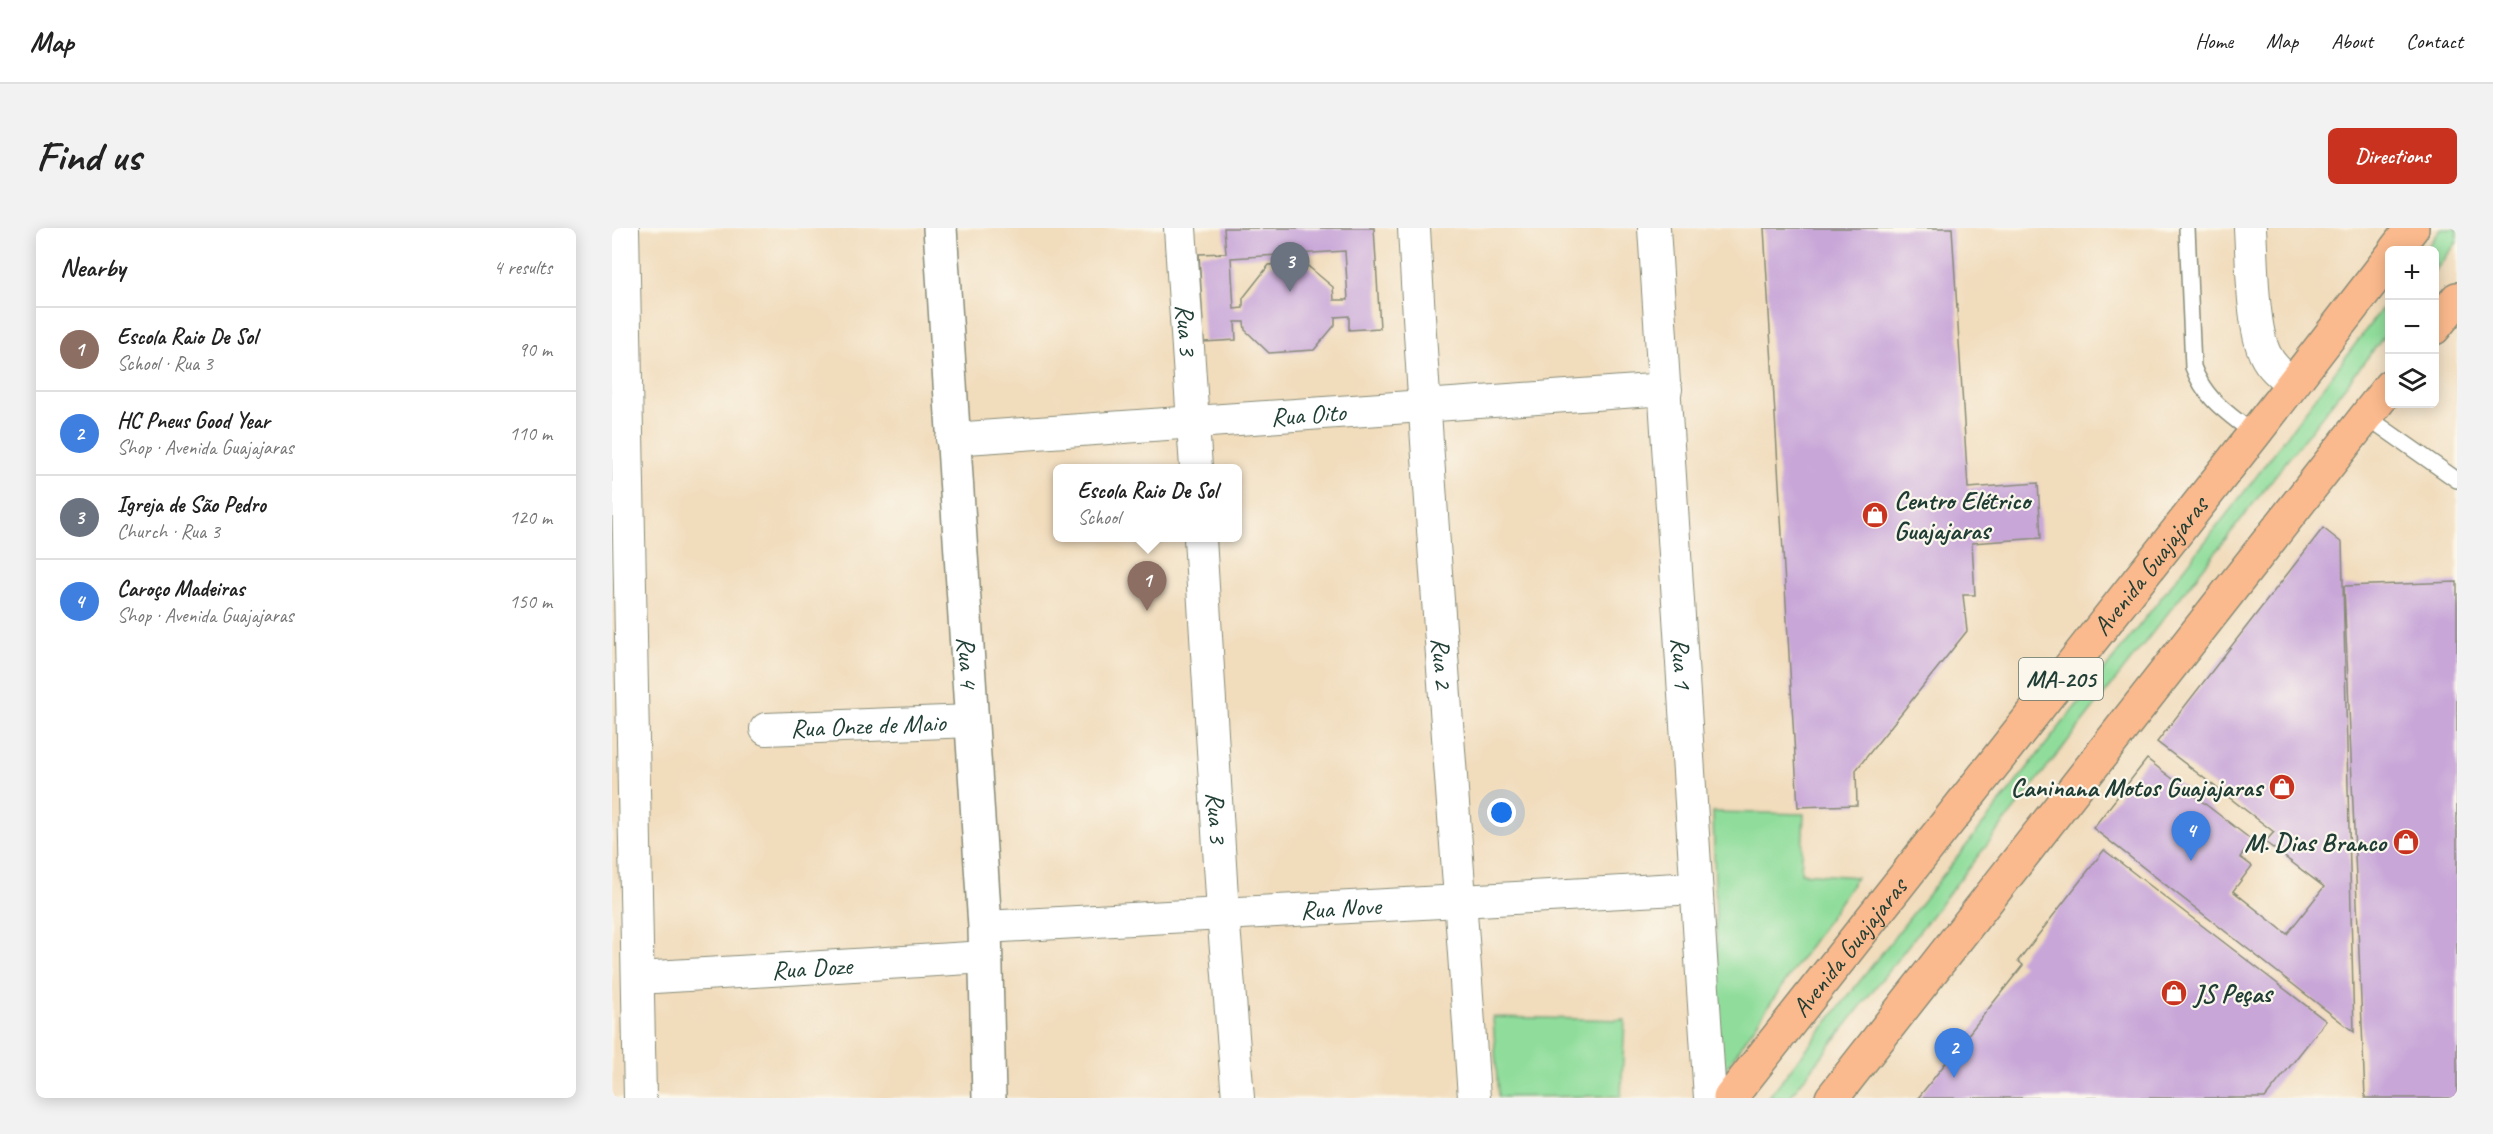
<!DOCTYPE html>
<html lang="en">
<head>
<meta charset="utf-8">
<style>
  :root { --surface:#fff; --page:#f2f2f2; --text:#222; --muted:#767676; --line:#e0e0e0; --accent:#c8321e }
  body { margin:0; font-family:Caveat,sans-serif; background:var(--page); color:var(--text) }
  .controls { position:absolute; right:18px; top:18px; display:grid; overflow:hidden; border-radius:9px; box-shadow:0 3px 15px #0003 }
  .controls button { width:54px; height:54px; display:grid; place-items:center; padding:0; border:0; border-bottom:2px solid var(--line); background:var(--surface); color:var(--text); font:30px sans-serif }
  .you { position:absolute; left:890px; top:585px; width:21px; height:21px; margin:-15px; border:4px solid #fff; border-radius:50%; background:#1a73e8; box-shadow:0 0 0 9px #1a73e833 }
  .badge { display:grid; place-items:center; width:39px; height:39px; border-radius:50%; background:var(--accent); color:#fff; font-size:20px; font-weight:700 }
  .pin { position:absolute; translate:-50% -50px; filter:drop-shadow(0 2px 3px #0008) }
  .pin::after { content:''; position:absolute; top:32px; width:21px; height:18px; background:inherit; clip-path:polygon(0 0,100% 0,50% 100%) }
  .popup { position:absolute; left:441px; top:236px; width:189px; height:78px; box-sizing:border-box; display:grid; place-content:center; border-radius:9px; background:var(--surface); filter:drop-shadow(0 2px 4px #0005); font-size:20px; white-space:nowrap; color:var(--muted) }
  .popup b { font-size:22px; color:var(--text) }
  .popup::after { content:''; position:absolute; left:50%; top:100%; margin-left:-12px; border:12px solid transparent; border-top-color:var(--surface) }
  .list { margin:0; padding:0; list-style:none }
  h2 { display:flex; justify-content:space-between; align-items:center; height:78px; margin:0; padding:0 24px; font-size:26px }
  h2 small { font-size:20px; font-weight:400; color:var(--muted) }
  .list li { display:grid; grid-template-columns:39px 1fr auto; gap:18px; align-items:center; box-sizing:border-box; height:84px; padding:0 24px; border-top:2px solid var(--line) }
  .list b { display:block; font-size:22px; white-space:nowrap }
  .list p { margin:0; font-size:20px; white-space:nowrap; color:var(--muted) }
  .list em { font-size:20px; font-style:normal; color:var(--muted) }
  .icon { flex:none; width:33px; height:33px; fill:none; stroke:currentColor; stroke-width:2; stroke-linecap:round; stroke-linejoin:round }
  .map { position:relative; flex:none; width:1845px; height:870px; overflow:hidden; border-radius:9px }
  header { display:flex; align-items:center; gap:36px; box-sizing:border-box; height:84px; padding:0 30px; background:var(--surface); border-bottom:2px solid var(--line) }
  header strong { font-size:28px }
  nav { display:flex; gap:33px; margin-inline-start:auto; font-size:21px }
  .intro { display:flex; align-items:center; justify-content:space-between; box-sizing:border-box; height:144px; padding:0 36px }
  h1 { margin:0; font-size:42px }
  .button { padding:15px 27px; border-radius:9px; background:var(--accent); color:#fff; font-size:21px; font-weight:700 }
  main { display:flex; gap:36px; padding:0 36px }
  aside { flex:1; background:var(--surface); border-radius:9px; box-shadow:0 3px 15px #0003 }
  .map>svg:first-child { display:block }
  .green { fill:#90dd9b; stroke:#588d68; stroke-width:1.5 }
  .building { fill:#c8a6d8; fill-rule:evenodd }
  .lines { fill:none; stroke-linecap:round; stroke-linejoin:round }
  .service-casing { stroke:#888c78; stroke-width:18 }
  .minor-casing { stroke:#888c78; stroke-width:34 }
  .tertiary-casing { stroke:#888c78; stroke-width:36 }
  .primary-casing { stroke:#888c78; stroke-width:36 }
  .service { stroke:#fff; stroke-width:15 }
  .minor { stroke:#fff; stroke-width:32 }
  .tertiary { stroke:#fff; stroke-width:33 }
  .primary { stroke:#fbba8d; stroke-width:33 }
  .labels { text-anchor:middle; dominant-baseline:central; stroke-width:4.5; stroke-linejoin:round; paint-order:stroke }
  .shield { fill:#fbf7ec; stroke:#61756b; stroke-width:1.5 }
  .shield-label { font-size:24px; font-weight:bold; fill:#1f3d34 }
  .street-label { font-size:26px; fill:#1f3d34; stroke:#fbf7ec }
  .poi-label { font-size:26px; font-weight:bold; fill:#1f3d34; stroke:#fbf7ec; text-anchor:start }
</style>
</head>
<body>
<header>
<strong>Map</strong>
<nav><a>Home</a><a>Map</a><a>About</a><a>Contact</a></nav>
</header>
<div class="intro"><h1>Find us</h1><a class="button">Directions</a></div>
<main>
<aside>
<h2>Nearby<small>4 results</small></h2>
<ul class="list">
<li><span class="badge" style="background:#8d6e63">1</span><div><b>Escola Raio De Sol</b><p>School · Rua 3</p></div><em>90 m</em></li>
<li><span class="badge" style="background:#3f7fe0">2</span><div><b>HC Pneus Good Year</b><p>Shop · Avenida Guajajaras</p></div><em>110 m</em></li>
<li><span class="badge" style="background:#6b7280">3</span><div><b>Igreja de São Pedro</b><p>Church · Rua 3</p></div><em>120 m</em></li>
<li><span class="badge" style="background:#3f7fe0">4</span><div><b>Caroço Madeiras</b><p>Shop · Avenida Guajajaras</p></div><em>150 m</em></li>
</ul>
</aside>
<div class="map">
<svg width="1845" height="870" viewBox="0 0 1845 870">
  <rect width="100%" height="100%" fill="#fbf7ec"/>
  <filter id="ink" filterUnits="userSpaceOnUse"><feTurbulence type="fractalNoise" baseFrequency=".0167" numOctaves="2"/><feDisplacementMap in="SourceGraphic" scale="12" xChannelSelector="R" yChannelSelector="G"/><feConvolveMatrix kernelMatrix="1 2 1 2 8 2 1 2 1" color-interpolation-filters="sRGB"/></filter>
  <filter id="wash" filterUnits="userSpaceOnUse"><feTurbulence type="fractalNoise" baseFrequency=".008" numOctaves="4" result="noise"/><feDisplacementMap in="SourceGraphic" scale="24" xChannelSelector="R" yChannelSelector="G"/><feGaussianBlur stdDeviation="1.35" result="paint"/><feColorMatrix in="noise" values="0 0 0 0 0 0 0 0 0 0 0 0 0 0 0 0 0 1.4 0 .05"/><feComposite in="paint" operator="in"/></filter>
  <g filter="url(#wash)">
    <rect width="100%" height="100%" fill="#f1dcbc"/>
    <path class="green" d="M 1830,0 L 1845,0 L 1845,14 L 1823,43 L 1822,22 L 1813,22 Z
      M 1777,71 L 1777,102 L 1177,870 L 1156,870 L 1644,249 Z
      M 1101,584 L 1192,586 L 1189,645 L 1245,649 L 1108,849 Z
      M 881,789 L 1013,792 L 1009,868 L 886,869 Z"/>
    <g id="blocks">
      <path class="building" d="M 612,0 L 762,0 L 768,100 L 737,102 L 737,88 L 723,89 L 723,97 L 702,122 L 657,125 L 633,102 L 632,94 L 623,94 L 624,112 L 592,114 L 587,26 L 614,25 ZM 733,23 L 736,72 L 722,72 L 721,59 L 691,34 L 657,37 L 631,70 L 631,80 L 622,81 L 619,30 Z
        M 1152,0 L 1340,0 L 1356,260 L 1426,255 L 1429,310 L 1360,315 L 1363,367 L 1351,367 L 1355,403 L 1244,542 L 1245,577 L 1186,579 Z
        M 1711,300 L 1730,315 L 1742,804 L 1481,600 L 1535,531 L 1641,613 L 1628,629 L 1640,638 L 1621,663 L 1675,706 L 1712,659 L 1653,614 L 1662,604 L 1545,514 Z
        M 1845,354 L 1845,870 L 1753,870 L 1732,358 Z
        M 1492,622 L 1714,793 L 1653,870 L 1306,870 L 1411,737 L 1406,733 Z"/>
    </g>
  </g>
  <g filter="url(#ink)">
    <use href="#blocks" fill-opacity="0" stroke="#888c78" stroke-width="1.5"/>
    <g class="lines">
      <defs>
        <path id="service" d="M 1575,0 L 1581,139 C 1594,173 1615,184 1642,206
          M 1754,188 L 1845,252"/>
        <g id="minor">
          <path d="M 11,0 L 28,870"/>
          <path id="s1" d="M 568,0 L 584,240"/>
          <path id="s2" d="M 802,0 C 817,290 843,580 862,870"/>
          <path id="s3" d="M 1042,0 L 1098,870"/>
          <path d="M 1638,0 C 1640,32 1640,98 1653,126 C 1659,139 1670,147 1681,156"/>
          <path id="s4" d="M 340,211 L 1054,161"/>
          <path id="s5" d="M 588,310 L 611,685 L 626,870"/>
          <path id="s6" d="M 154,501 L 359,493"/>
          <path id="s7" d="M 373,699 L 1084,660"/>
          <path id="s8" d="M 26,750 L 374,729"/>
        </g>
        <g id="tertiary">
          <path id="s9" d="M 328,0 L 373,699 L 377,870"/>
        </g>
        <g id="primary">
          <path d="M 1783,22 L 1800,0"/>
          <path d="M 1822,100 L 1845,71"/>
          <path id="s10" d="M 1118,870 L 1642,206 L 1778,30"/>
          <path d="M 1220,870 L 1778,158"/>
        </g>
      </defs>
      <use href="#service" class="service-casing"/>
      <use href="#minor" class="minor-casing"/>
      <use href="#tertiary" class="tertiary-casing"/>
      <use href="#primary" class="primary-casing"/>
      <use href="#service" class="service"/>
      <use href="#minor" class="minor"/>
      <use href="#tertiary" class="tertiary"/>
      <use href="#primary" class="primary"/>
    </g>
  </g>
  <defs>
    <symbol id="shop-disc" viewBox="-11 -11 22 22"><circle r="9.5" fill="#c8321e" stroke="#fbf7ec"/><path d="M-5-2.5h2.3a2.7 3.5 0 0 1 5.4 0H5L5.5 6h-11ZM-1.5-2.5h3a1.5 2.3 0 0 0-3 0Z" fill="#fff"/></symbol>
  </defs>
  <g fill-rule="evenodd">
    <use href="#shop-disc" x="1248" y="272" width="30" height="30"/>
    <use href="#shop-disc" x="1655" y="544" width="30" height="30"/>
    <use href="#shop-disc" x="1779" y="599" width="30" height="30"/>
    <use href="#shop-disc" x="1547" y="750" width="30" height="30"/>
  </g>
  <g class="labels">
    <rect class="shield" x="1407" y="430" width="84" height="42" rx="4.5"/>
    <g class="shield-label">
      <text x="1449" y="451">MA-205</text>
    </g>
    <g class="street-label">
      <text stroke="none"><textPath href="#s1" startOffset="102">Rua 3</textPath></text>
      <text stroke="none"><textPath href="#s4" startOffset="357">Rua Oito</textPath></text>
      <text stroke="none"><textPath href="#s10" startOffset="678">Avenida Guajajaras</textPath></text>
      <text stroke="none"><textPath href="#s9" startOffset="435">Rua 4</textPath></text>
      <text stroke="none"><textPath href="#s2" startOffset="436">Rua 2</textPath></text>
      <text stroke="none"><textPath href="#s3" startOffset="436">Rua 1</textPath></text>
      <text stroke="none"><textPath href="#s6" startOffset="102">Rua Onze de Maio</textPath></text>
      <text stroke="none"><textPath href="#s5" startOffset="280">Rua 3</textPath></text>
      <text stroke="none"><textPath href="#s7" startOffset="356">Rua Nove</textPath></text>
      <text stroke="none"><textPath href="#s10" startOffset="192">Avenida Guajajaras</textPath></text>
      <text stroke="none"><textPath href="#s8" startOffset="174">Rua Doze</textPath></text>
    </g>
    <g class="poi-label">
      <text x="1282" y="272">Centro Elétrico<tspan x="1282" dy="30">Guajajaras</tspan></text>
      <text x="1650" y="559" text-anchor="end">Caninana Motos Guajajaras</text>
      <text x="1774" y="614" text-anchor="end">M. Dias Branco</text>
      <text x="1582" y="765">JS Peças</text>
    </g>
  </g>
</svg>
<div class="controls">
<button>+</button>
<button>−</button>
<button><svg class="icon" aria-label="layers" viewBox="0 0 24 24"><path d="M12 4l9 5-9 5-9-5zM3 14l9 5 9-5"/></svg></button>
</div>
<div class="you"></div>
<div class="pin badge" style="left:535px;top:383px;background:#8d6e63">1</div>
<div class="popup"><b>Escola Raio De Sol</b>School</div>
<div class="pin badge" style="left:1342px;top:850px;background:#3f7fe0">2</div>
<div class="pin badge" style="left:678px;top:64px;background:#6b7280">3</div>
<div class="pin badge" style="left:1579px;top:633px;background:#3f7fe0">4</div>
</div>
</main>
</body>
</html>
